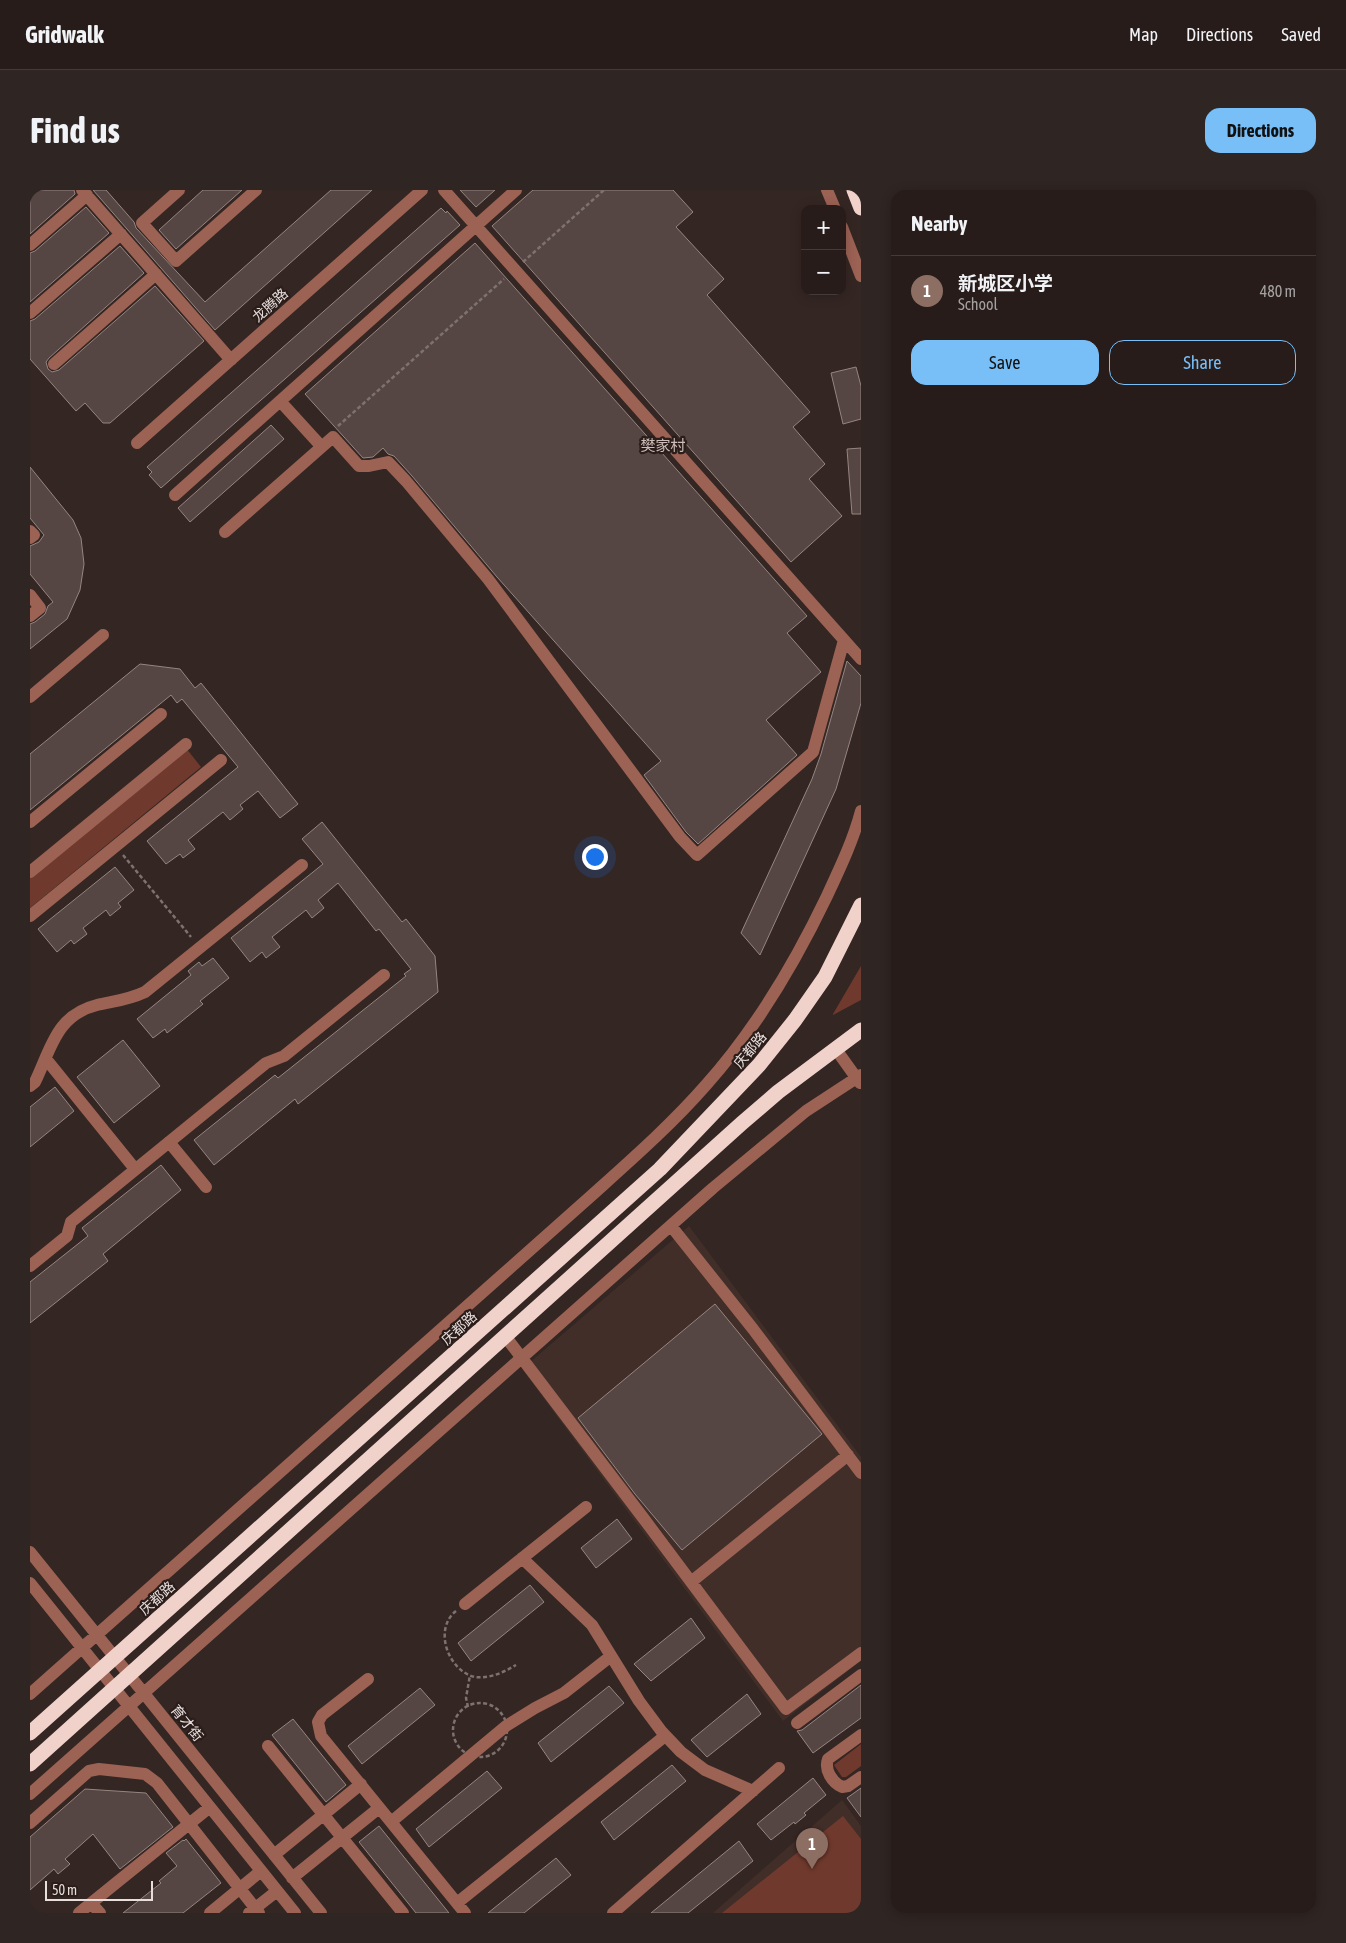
<!DOCTYPE html>
<html lang="en">
<head>
<meta charset="utf-8">
<style>
  :root { --surface:#271c1a; --page:#2f2523; --text:#f1f3f6; --muted:#a4a1a2; --line:#433a39; --accent:#78bff7 }
  body { margin:0; font-family:"Asap Condensed","Noto Sans SC",sans-serif; background:var(--page); color:var(--text) }
  .controls { position:absolute; right:15px; top:15px; display:grid; overflow:hidden; border-radius:10px; box-shadow:0 2px 12px #0003 }
  .controls button { width:45px; height:45px; display:grid; place-items:center; padding:0; border:0; border-bottom:1px solid var(--line); background:var(--surface); color:var(--text); font:25px sans-serif }
  .scale { position:absolute; left:15px; bottom:12px; width:108px; box-sizing:border-box; padding-left:5px; border:2px solid #e8dfdd; border-top:0; font-size:14px; line-height:18px; white-space:nowrap; color:#e8dfdd; -webkit-text-stroke:4px #2a1d1a; paint-order:stroke }
  .you { position:absolute; left:564px; top:666px; width:18px; height:18px; margin:-12px; border:4px solid #fff; border-radius:50%; background:#1a73e8; box-shadow:0 0 0 8px #1a73e833 }
  .badge { display:grid; place-items:center; width:32px; height:32px; border-radius:50%; background:var(--accent); color:#fff; font-size:16px; font-weight:700 }
  .pin { position:absolute; translate:-50% -41px; filter:drop-shadow(0 1px 2px #0008) }
  .pin::after { content:''; position:absolute; top:26px; width:18px; height:15px; background:inherit; clip-path:polygon(0 0,100% 0,50% 100%) }
  .list { margin:0; padding:0; list-style:none }
  h2 { display:flex; justify-content:space-between; align-items:center; height:65px; margin:0; padding:0 20px; font-size:21px }
  h2 small { font-size:16px; font-weight:400; color:var(--muted) }
  .list li { display:grid; grid-template-columns:32px 1fr auto; gap:15px; align-items:center; box-sizing:border-box; height:70px; padding:0 20px; border-top:1px solid var(--line) }
  .list b { display:block; font-size:19px; white-space:nowrap }
  .list p { margin:0; font-size:16px; white-space:nowrap; color:var(--muted) }
  .list em { font-size:16px; font-style:normal; color:var(--muted) }
  .actions { display:flex; gap:10px; padding:15px 20px }
  .actions a { flex:1; padding:11px 0; border:1px solid var(--accent); border-radius:15px; text-align:center; font-size:18px; color:var(--accent) }
  .actions .main { background:var(--accent); color:#111 }
  .map { position:relative; flex:none; width:831px; height:1723px; overflow:hidden; border-radius:15px }
  header { display:flex; align-items:center; gap:30px; box-sizing:border-box; height:70px; padding:0 25px; background:var(--surface); border-bottom:1px solid var(--line) }
  header strong { font-size:24px }
  nav { display:flex; gap:28px; margin-inline-start:auto; font-size:18px }
  .intro { display:flex; align-items:center; justify-content:space-between; box-sizing:border-box; height:120px; padding:0 30px }
  h1 { margin:0; font-size:35px }
  .button { padding:12px 22px; border-radius:15px; background:var(--accent); color:#111; font-size:18px; font-weight:700 }
  main { display:flex; gap:30px; padding:0 30px }
  aside { flex:1; background:var(--surface); border-radius:15px; box-shadow:0 2px 12px #0003 }
  .map>svg:first-child { display:block }
  .built { fill:#422e29 }
  .green { fill:#70392d }
  .building { fill:#554643; stroke:#968581 }
  .lines { fill:none; stroke-linecap:round; stroke-linejoin:round }
  .path { stroke:#7e726f; stroke-width:2.5; stroke-dasharray:4 2.5; stroke-linecap:butt }
  .minor { stroke:#9c6254; stroke-width:12 }
  .highway { stroke:#f0d2cb; stroke-width:15 }
  .labels { text-anchor:middle; dominant-baseline:central; stroke-width:4.5; stroke-linejoin:round; paint-order:stroke }
  .street-label { font-size:14px; fill:#e8dfdd; stroke:#2a1d1a }
  .neighbourhood-label { font-size:15px; fill:#cdbcb8; stroke:#2a1d1a }
</style>
</head>
<body>
<header>
<strong>Gridwalk</strong>
<nav><a>Map</a><a>Directions</a><a>Saved</a></nav>
</header>
<div class="intro"><h1>Find us</h1><a class="button">Directions</a></div>
<main>
<div class="map">
<svg width="831" height="1723" viewBox="0 0 831 1723">
  <rect width="100%" height="100%" fill="#342623"/>
  <path class="built" d="M 659,1036 L 831,1267 L 831,1471 L 753,1531 L 492,1179 Z
    M 812,1610 L 831,1636 L 831,1723 L 683,1723 Z"/>
  <path class="green" d="M 156,558 L 171,577 L 0,718 L 0,687 Z
    M 831,776 L 831,810 L 803,825 L 803,824 Z
    M 831,1554 L 831,1576 L 816,1587 L 812,1587 L 804,1575 Z
    M 813,1626 L 831,1649 L 831,1723 L 692,1723 Z"/>
  <path class="building" d="M 0,0 L 44,0 L 45,4 L 0,44 Z
    M 63,0 L 76,0 L 104,32 L 106,38 L 175,112 L 301,0 L 342,0 L 185,140 Z
    M 173,0 L 212,0 L 146,59 L 129,40 Z
    M 430,0 L 465,0 L 446,17 Z
    M 503,0 L 643,0 L 663,22 L 646,37 L 694,89 L 677,105 L 780,222 L 763,237 L 795,274 L 779,289 L 812,326 L 761,372 L 462,36 Z
    M 56,17 L 79,43 L 0,112 L 0,63 L 5,61 Z
    M 411,18 L 416,23 L 417,21 L 430,35 L 131,298 L 119,285 L 122,282 L 117,277 Z
    M 445,53 L 777,426 L 757,443 L 791,482 L 736,530 L 767,565 L 668,654 L 656,642 L 614,585 L 631,571 L 467,387 L 382,286 L 364,266 L 358,264 L 353,258 L 343,267 L 333,268 L 275,204 Z
    M 90,56 L 114,83 L 19,168 L 16,172 L 18,179 L 22,182 L 29,180 L 125,96 L 174,151 L 80,233 L 73,233 L 55,213 L 46,221 L 0,169 L 0,131 L 5,129 Z
    M 826,177 L 831,196 L 831,229 L 813,234 L 801,183 Z
    M 241,235 L 254,249 L 160,332 L 148,318 Z
    M 831,258 L 831,324 L 822,324 L 817,259 Z
    M 0,277 L 43,330 L 51,348 L 54,374 L 50,400 L 37,429 L 0,459 L 0,434 L 5,432 L 15,424 L 18,416 L 23,412 L 0,384 L 0,356 L 9,352 L 14,345 L 0,328 Z
    M 817,471 L 831,486 L 831,513 L 806,599 L 730,765 L 711,743 L 782,589 L 791,564 Z
    M 110,474 L 150,479 L 165,498 L 171,493 L 268,614 L 250,628 L 228,601 L 210,615 L 213,619 L 200,630 L 193,622 L 158,650 L 165,659 L 153,668 L 150,664 L 136,674 L 117,651 L 208,577 L 152,509 L 147,513 L 141,505 L 0,620 L 0,564 Z
    M 292,632 L 372,732 L 376,729 L 405,766 L 408,802 L 268,914 L 265,909 L 184,975 L 164,950 L 245,885 L 248,888 L 376,786 L 374,784 L 381,779 L 349,739 L 346,741 L 308,693 L 288,710 L 294,718 L 282,728 L 276,720 L 242,747 L 250,757 L 236,768 L 232,762 L 220,772 L 201,748 L 293,674 L 272,649 Z
    M 85,677 L 104,700 L 88,713 L 91,717 L 80,726 L 76,720 L 53,738 L 57,744 L 44,754 L 41,750 L 27,762 L 8,739 Z
    M 183,768 L 199,788 L 170,811 L 173,814 L 137,843 L 135,839 L 123,848 L 107,829 L 161,785 L 158,781 L 169,772 L 172,776 Z
    M 93,850 L 130,896 L 84,933 L 47,887 Z
    M 25,897 L 44,921 L 0,957 L 0,917 Z
    M 131,975 L 151,1000 L 73,1064 L 78,1071 L 0,1133 L 0,1092 L 58,1046 L 52,1038 Z
    M 685,1114 L 792,1244 L 652,1360 L 605,1304 L 548,1228 Z
    M 587,1329 L 602,1349 L 566,1378 L 551,1358 Z
    M 500,1395 L 514,1412 L 441,1471 L 428,1453 Z
    M 661,1428 L 675,1448 L 621,1491 L 604,1474 Z
    M 831,1495 L 831,1528 L 783,1563 L 767,1541 L 772,1540 Z
    M 579,1496 L 594,1513 L 521,1572 L 508,1553 Z
    M 390,1498 L 405,1515 L 332,1574 L 318,1556 Z
    M 717,1504 L 731,1524 L 677,1567 L 661,1550 Z
    M 263,1529 L 316,1595 L 296,1612 L 242,1545 Z
    M 642,1575 L 656,1591 L 584,1650 L 571,1632 Z
    M 457,1581 L 472,1598 L 399,1657 L 386,1639 Z
    M 783,1588 L 796,1605 L 774,1623 L 776,1625 L 765,1634 L 764,1632 L 741,1650 L 727,1634 Z
    M 831,1598 L 831,1627 L 817,1608 Z
    M 55,1599 L 116,1603 L 143,1637 L 90,1679 L 63,1644 L 35,1669 L 40,1674 L 28,1684 L 24,1679 L 0,1700 L 0,1647 Z
    M 349,1636 L 419,1723 L 386,1723 L 329,1652 Z
    M 156,1649 L 191,1693 L 153,1723 L 93,1723 L 131,1693 L 129,1691 L 147,1676 L 136,1663 L 153,1650 L 154,1651 Z
    M 709,1651 L 723,1671 L 658,1723 L 621,1723 Z
    M 526,1668 L 541,1685 L 494,1723 L 458,1723 Z"/>
  <g class="lines">
    <path class="path" d="M 493,72 L 574,0
      M 308,236 L 474,89
      M 93,665 L 161,747
      M 426,1421 C 403,1439 418,1481 445,1487 C 460,1489 474,1482 486,1475
      M423 1540a27 27 0 1 1 54 0a27 27 0 1 1-54 0Z
      M 438,1517 L 436,1508 L 440,1485"/>
    <path class="minor" d="M 52,0 L 201,170
      M 149,0 L 112,33 L 146,71 L 226,0
      M 414,0 L 831,469
      M 797,0 L 805,19
      M 812,37 L 831,86
      M 0,55 L 57,5
      M 0,123 L 91,44
      M 24,174 L 126,84
      M 250,211 L 291,256
      M 107,253 L 392,0
      M 145,305 L 486,0
      M 0,341 L 4,345 L 0,348
      M 195,342 L 303,247 L 329,276 L 339,276 L 358,272 L 376,291 L 458,389 L 650,647 L 667,665 L 783,562 L 814,450
      M 0,405 L 10,418 L 0,426
      M 0,507 L 73,445
      M 0,632 L 131,524
      M 0,682 L 156,554
      M 0,726 L 191,570
      M 805,858 L 830,893
      M 16,869 L 105,979
      M 0,896 L 5,892 C 21,859 26,825 67,815 C 85,811 98,810 115,802 L 272,675
      M 139,952 L 176,997
      M 641,1036 L 723,1139 L 831,1283
      M 0,1076 L 37,1046 L 41,1032 L 236,873 L 254,866 L 354,785
      M 475,1146 L 614,1329 L 756,1519 L 831,1463
      M 0,1362 L 291,1723
      M 492,1368 L 562,1435 L 609,1511 L 632,1542 L 651,1562 L 675,1580 L 723,1601
      M 661,1392 L 818,1265
      M 0,1393 L 265,1723
      M 435,1414 L 556,1317
      M 338,1489 L 292,1525 L 288,1532 L 291,1546 L 435,1723
      M 0,1504 L 561,1006 C 601,970 641,935 676,895 C 726,839 765,773 797,706 C 810,678 823,651 831,621
      M 767,1533 L 831,1485
      M 831,1545 L 798,1569 C 794,1580 802,1592 812,1597 L 818,1596 L 831,1587
      M 238,1556 L 373,1723
      M 0,1604 L 683,998 L 776,921 L 831,885
      M 361,1632 L 476,1536 L 505,1518 L 534,1503 L 581,1466
      M 0,1633 L 59,1581 L 69,1579 L 115,1584 L 127,1593 L 229,1723
      M 244,1665 L 331,1594
      M 262,1688 L 349,1618
      M 61,1713 L 70,1723
      M 427,1713 L 635,1546
      M 49,1723 L 180,1617
      M 180,1723 L 231,1681
      M 219,1723 L 247,1701
      M 583,1723 L 749,1578"/>
    <path class="highway" d="M 824,0 L 831,18
      M 0,1543 L 630,979 L 729,875 L 765,830 L 795,787 L 831,715
      M 0,1574 L 712,933 L 748,902 L 831,840"/>
  </g>
  <g class="labels">
    <g class="street-label">
      <text transform="translate(240 115) rotate(-42)">龙腾路</text>
      <text transform="translate(720 860) rotate(-50)">庆都路</text>
      <text transform="translate(429 1138) rotate(-42)">庆都路</text>
      <text transform="translate(127 1408) rotate(-42)">庆都路</text>
      <text transform="translate(157 1533) rotate(51)">育才街</text>
    </g>
    <g class="neighbourhood-label">
      <text x="633" y="255">樊家村</text>
    </g>
  </g>
</svg>
<div class="controls">
<button>+</button>
<button>−</button>
</div>
<div class="scale">50 m</div>
<div class="you"></div>
<div class="pin badge" style="left:782px;top:1679px;background:#8d6e63">1</div>
</div>
<aside>
<h2>Nearby<small></small></h2>
<ul class="list">
<li><span class="badge" style="background:#8d6e63">1</span><div><b>新城区小学</b><p>School</p></div><em>480 m</em></li>
</ul>
<div class="actions"><a class="main">Save</a><a>Share</a></div>
</aside>
</main>
</body>
</html>
